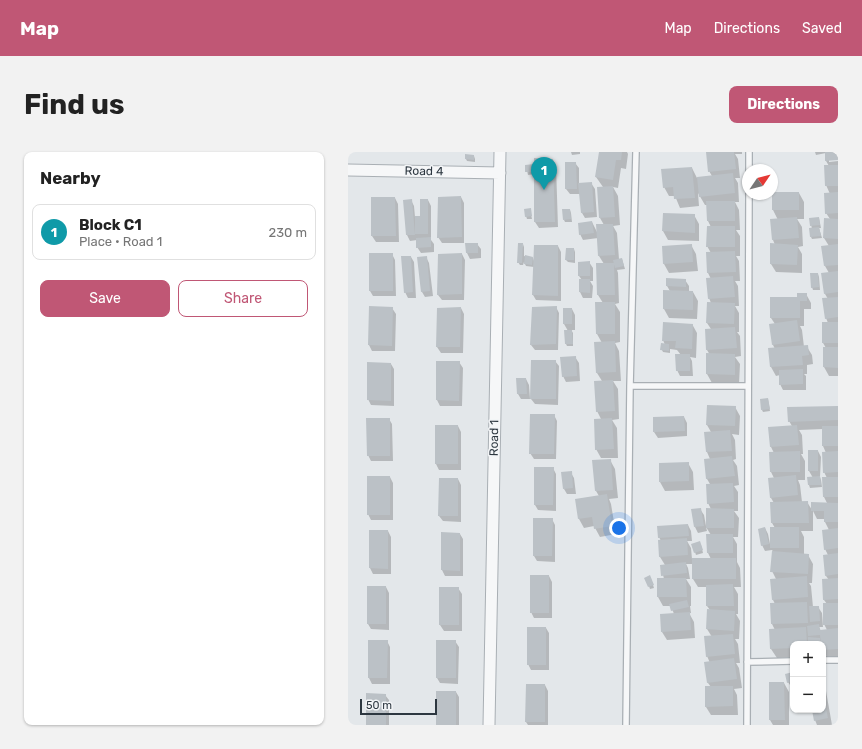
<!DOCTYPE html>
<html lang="en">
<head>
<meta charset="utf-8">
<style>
  :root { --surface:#fff; --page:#f2f2f2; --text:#222; --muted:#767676; --line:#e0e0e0; --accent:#c05775 }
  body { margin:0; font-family:Rubik,sans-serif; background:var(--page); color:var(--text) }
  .controls { position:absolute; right:12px; bottom:12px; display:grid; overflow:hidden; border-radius:8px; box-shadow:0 1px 3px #0004 }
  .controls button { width:36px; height:36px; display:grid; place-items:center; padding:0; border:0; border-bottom:1px solid var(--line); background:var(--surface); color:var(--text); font:20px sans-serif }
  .compass { position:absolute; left:394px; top:12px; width:36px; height:36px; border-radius:50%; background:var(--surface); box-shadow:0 1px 3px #0004; rotate:55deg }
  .scale { position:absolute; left:12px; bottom:10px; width:77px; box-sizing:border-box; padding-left:4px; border:2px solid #2d3740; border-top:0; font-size:11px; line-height:14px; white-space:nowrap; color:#2d3740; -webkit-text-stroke:3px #f3f5f7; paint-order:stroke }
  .you { position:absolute; left:271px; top:376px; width:14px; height:14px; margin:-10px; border:3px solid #fff; border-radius:50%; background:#1a73e8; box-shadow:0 0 0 6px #1a73e833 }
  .badge { display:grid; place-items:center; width:26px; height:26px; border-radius:50%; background:var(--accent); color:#fff; font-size:13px; font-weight:700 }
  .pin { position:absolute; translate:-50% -33px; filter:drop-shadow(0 1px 2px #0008) }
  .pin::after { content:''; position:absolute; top:21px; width:14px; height:12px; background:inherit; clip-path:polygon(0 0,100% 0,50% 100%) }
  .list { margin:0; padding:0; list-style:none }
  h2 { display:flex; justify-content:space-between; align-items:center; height:52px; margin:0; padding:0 16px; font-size:17px }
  h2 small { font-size:13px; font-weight:400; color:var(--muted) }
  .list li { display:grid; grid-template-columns:26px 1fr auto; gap:12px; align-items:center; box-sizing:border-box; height:56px; margin:0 8px 8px; padding:0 8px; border:1px solid var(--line); border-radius:8px }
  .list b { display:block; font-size:15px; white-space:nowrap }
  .list p { margin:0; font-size:13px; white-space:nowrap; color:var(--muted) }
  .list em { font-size:13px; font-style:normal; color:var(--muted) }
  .actions { display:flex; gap:8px; padding:12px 16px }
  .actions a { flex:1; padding:9px 0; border:1px solid var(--accent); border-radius:8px; text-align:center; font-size:14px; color:var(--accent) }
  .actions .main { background:var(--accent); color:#fff }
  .map { position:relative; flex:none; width:490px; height:573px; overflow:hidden; border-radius:8px }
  header { display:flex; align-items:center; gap:24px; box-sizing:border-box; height:56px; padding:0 20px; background:var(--accent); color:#fff }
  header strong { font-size:19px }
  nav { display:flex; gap:22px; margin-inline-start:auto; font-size:14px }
  .intro { display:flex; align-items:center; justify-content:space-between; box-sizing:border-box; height:96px; padding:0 24px }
  h1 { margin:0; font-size:28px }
  .button { padding:10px 18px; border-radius:8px; background:var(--accent); color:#fff; font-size:14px; font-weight:700 }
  main { display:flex; gap:24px; padding:0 24px }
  aside { flex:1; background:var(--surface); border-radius:8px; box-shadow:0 1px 3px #0004 }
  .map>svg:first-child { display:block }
  .shadow { fill:#0003; fill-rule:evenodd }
  .building { fill:#bbc1c6 }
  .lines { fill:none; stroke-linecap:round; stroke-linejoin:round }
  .service-casing { stroke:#a9afb4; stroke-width:8 }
  .minor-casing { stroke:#a9afb4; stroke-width:13 }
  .service { stroke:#f6f7f8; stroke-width:5.5 }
  .minor { stroke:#f6f7f8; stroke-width:11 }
  .labels { text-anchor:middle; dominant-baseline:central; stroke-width:3; stroke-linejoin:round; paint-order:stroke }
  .street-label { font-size:12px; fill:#2d3740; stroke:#f3f5f7 }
</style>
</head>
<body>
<header>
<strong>Map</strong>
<nav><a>Map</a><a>Directions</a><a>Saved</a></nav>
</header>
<div class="intro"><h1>Find us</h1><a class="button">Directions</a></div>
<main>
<aside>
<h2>Nearby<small></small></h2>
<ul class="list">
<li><span class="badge" style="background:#0f9aa8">1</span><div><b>Block C1</b><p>Place · Road 1</p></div><em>230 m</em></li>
</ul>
<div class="actions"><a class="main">Save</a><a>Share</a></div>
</aside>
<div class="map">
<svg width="490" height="573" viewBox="0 0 490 573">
  <rect width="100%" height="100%" fill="#e3e7ea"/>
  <path class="shadow" d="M 223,0 L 232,0 L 232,2 L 224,3 Z
    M 252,0 L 279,0 L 280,2 L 278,17 L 273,16 L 270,36 L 265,35 L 270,44 L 272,73 L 265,74 L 269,81 L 271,107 L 274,107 L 277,117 L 269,118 L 270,121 L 271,151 L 267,152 L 272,160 L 272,190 L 267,191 L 271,199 L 273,229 L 265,229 L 270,237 L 271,267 L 264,268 L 269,276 L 270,306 L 253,306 L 248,297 L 253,267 L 249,259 L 254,229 L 249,221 L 254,191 L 249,182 L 255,151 L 250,143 L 256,112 L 251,104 L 250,86 L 235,88 L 232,82 L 244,70 L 249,80 L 256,73 L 252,66 L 255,35 L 248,25 Z
    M 363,0 L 394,0 L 394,2 L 387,2 L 390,7 L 392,26 L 387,26 L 390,31 L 391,50 L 387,50 L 391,58 L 392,78 L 388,78 L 392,84 L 392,104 L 388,104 L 391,109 L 392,129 L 387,129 L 390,134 L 391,154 L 387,154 L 391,161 L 391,180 L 389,180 L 392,184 L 393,204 L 387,205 L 392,212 L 391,232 L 364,231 L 359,222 L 359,202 L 362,203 L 359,198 L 363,177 L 359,171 L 363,151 L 361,146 L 363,127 L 360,121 L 359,101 L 363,101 L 359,94 L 363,75 L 360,69 L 359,53 L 357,53 L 350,41 L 351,54 L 332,56 L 327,44 L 321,44 L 316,35 L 344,16 L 349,26 L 364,24 L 361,19 Z
    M 467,0 L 490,0 L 490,7 L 481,8 L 481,10 L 490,9 L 490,224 L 481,224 L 476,215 L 476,196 L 478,196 L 475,191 L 480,171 L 478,166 L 480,147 L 477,142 L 481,121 L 477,114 L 481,94 L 476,86 L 482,67 L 478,61 L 482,42 L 478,33 L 481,14 L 478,9 L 478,1 L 468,3 Z
    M 126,4 L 127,7 L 127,10 L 119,9 L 118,7 Z
    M 205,8 L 208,13 L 210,75 L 191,76 L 187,70 L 187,22 L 180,23 L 178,13 L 185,13 Z
    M 227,11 L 231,16 L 231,32 L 243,31 L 247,37 L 249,65 L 237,66 L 234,61 L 232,42 L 222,42 L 218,37 Z
    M 451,41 L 456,50 L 456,67 L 449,67 L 454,75 L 455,94 L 450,95 L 454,102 L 454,121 L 428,120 L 423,112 L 427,93 L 425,88 L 430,68 L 425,58 Z
    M 113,45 L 116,51 L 116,91 L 94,91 L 90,85 Z
    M 47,46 L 50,52 L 51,90 L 28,90 L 24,84 Z
    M 56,48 L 63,48 L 66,54 L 67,65 L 73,65 L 80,48 L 83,54 L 83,88 L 86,92 L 86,100 L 73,101 L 69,95 L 69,88 L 62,89 L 59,83 Z
    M 182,57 L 184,67 L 179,67 L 178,64 Z
    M 222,58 L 223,61 L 224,70 L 217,70 L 216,68 Z
    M 316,62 L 346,63 L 351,72 L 351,89 L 320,88 L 315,79 Z
    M 471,66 L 473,76 L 471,76 L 474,86 L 464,87 L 463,85 L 464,77 L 462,67 Z
    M 129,92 L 133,97 L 133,106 L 122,107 L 119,101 Z
    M 175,92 L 176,95 L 176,104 L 185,106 L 186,109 L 210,94 L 213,100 L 213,149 L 188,148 L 185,143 L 186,115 L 178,114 L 176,110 L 175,113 L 172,113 L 170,110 Z
    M 343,93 L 348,102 L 350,119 L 321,121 L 316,112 L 315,95 Z
    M 226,97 L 227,100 L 227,111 L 220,110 L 218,108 Z
    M 44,102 L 47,108 L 48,144 L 25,144 L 22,139 Z
    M 114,102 L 117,108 L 116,148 L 94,148 L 90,143 Z
    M 63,105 L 66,110 L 68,146 L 60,146 L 57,140 Z
    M 78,105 L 81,111 L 85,144 L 77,145 L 74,140 Z
    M 241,110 L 245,116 L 245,129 L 242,129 L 245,134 L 244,146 L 235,146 L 232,140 L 232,128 L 234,128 L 231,124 Z
    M 470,122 L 471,125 L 472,138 L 465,138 L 464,135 Z
    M 337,128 L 341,134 L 341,140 L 345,140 L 350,149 L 349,167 L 321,166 L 316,157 L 322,139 L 319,134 Z
    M 458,142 L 463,151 L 463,157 L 456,157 L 456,174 L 452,174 L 454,178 L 456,195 L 459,195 L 464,203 L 465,212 L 459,213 L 459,222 L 456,222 L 458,224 L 458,238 L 435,238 L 432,232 L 432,223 L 428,224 L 423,215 L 427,197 L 425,193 L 427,172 L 423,166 L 451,146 Z
    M 208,155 L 211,161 L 210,198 L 187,198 L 183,193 Z
    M 44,156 L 48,162 L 47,199 L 24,199 L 21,193 Z
    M 113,156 L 116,162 L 115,201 L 93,201 L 89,195 L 90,157 Z
    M 216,157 L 224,157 L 227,163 L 227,178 L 223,178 L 225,181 L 225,194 L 219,194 L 218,192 L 220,179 L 216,172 Z
    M 344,172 L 349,181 L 348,206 L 342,205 L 344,209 L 345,224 L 332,224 L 329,218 L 333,203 L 329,198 L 322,197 L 322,201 L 315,200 L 314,198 L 317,193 L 315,188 Z
    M 227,205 L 231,211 L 232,229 L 218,230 L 215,224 Z
    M 207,209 L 211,214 L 210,253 L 187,252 L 183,247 Z
    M 111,210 L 115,216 L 114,254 L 92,254 L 89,248 Z
    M 43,212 L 46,217 L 46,254 L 23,253 L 20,247 Z
    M 178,227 L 181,233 L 182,247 L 173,247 L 170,242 Z
    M 420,247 L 422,259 L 415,260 L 414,258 Z
    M 387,255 L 392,264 L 391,283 L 384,282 L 387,288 L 388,307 L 385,308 L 389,314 L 391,333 L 386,334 L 390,340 L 390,359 L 386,359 L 391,366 L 390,385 L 385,385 L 389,392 L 389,410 L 392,416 L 393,435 L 386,435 L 390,442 L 390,462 L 388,462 L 392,469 L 391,487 L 387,487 L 390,492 L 392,511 L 388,511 L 391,516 L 394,536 L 386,537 L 389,543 L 390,563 L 363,563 L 358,555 L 363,535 L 360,531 L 358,511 L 362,511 L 359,504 L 364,485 L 359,477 L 362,458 L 359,454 L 359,435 L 350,435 L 345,427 L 345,412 L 338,412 L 340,416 L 342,427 L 338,427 L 343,435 L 343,454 L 342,454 L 343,461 L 341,461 L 346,470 L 347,486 L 319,488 L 314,480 L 326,462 L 323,454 L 315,454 L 310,445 L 316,427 L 313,414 L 317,413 L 312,405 L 313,389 L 311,385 L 340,373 L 343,379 L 344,389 L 339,389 L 343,396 L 344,407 L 363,407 L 360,401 L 359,383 L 363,383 L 358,375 L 359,379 L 350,381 L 347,375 L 352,357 L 356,363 L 358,374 L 359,374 L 363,357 L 360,351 L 362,332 L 359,327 L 357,308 L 362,307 L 359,300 L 357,281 L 363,280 L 359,273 Z
    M 490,255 L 490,506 L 480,507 L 475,498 L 474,491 L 445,492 L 445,505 L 429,506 L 423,497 L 427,478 L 424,472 L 427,452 L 425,448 L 428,427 L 424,419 L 426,401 L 424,398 L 417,399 L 414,393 L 417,376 L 420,382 L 422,392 L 427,376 L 424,371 L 424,351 L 426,351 L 423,346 L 426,326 L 423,320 L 422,301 L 426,301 L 423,295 L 421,276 L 444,274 L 441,269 ZM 475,277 L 475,294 L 478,301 L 476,320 L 479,326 L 476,345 L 479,351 L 464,358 L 459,350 L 454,350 L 452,333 L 450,328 L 457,328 L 457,309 L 453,302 L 455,302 L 454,283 L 451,278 ZM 465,359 L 469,367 L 477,367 L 477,370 L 481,378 L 477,397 L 480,403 L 478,424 L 481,428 L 476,448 L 479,452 L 476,470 L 475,470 L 479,478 L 473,479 L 471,475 L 475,475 L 474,461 L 470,455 L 465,455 L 463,434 L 461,431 L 464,431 L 465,412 L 460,403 L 456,403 L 456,385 L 453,379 L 465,379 Z
    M 206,263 L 209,269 L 208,307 L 186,307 L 182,301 Z
    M 336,265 L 339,271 L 339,284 L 310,286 L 306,280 Z
    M 41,267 L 44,272 L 45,309 L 23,309 L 20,303 Z
    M 110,274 L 113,280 L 113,318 L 91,318 L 88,312 Z
    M 470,299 L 473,305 L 472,325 L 473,328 L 474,335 L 462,336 L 461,333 L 465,326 L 461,319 Z
    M 262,308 L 267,317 L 270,346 L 261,347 L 263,352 L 268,382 L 252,385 L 246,374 L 236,376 L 231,367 L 228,348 L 251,344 L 248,339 Z
    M 340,311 L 345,320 L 346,338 L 317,339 L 312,330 Z
    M 205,316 L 208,322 L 208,359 L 190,358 L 187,353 Z
    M 223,321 L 226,326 L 228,342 L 219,342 L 216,337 Z
    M 42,325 L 45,331 L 45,368 L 23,368 L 20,362 Z
    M 110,327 L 113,333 L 113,370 L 95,369 L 91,364 Z
    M 204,367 L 207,373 L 207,410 L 189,409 L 186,404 Z
    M 40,379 L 43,385 L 43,422 L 25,422 L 22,416 Z
    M 94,381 L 112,382 L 115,387 L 115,424 L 97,424 L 94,418 Z
    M 353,393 L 355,401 L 348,403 L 347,400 Z
    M 201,424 L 204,430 L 204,466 L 186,466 L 183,460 Z
    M 303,427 L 306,436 L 302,437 L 301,434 Z
    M 38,435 L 41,441 L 41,478 L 23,477 L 20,472 Z
    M 110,436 L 114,442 L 114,479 L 96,479 L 92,473 Z
    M 198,476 L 201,481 L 201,518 L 183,518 L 180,512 Z
    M 39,489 L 42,495 L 42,532 L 24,532 L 21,526 Z
    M 107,489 L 111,495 L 110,532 L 92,531 L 89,526 Z
    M 445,521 L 445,532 L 442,533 L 440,530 Z
    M 436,531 L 441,540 L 441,573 L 425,573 L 422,568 Z
    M 197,533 L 200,539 L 200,573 L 180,573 L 178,570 Z
    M 475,534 L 478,539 L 484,573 L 469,573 L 467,568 L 465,558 L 475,558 Z
    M 108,540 L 111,545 L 111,573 L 89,573 Z
    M 37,543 L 41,548 L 41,573 L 19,573 Z"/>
  <path class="building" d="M 251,0 L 274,0 L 273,8 L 268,8 L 265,28 L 247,25 Z
    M 358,0 L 386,0 L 388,17 L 360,20 Z
    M 477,0 L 490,0 L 490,8 L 477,9 Z
    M 117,2 L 126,3 L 126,8 L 117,7 Z
    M 186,6 L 205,7 L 207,70 L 186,70 L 186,20 L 177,20 L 177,13 L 186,12 Z
    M 217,10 L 228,10 L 229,37 L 217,37 Z
    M 476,13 L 490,13 L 490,34 L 477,34 Z
    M 344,15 L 347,46 L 326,47 L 325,35 L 315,36 L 313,17 Z
    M 385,21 L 387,41 L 351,45 L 349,25 Z
    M 244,30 L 246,60 L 233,61 L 230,31 Z
    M 265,34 L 267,65 L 251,66 L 249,35 Z
    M 424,40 L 451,40 L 451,58 L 424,58 Z
    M 490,40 L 490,61 L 477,62 L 476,41 Z
    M 113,44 L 114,85 L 89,86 L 90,45 Z
    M 23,45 L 47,45 L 48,84 L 23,84 Z
    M 64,47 L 67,83 L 58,83 L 55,48 Z
    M 72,47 L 80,47 L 80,82 L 67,82 L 67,64 L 72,64 Z
    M 358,49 L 387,49 L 387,69 L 359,69 Z
    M 183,56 L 184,64 L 177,65 L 176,57 Z
    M 214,57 L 222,57 L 223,67 L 215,68 Z
    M 315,61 L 347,62 L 347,81 L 314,79 Z
    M 449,65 L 451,86 L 424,88 L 422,67 Z
    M 471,65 L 472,73 L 462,74 L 461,66 Z
    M 476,66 L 490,67 L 490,87 L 475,86 Z
    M 244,69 L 246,81 L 231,83 L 230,71 Z
    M 248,72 L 265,72 L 267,103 L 250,104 Z
    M 359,74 L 387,74 L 387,95 L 358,95 Z
    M 471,75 L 473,84 L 462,85 L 461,76 Z
    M 83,85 L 83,95 L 68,96 L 68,86 Z
    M 117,91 L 130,91 L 130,101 L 118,101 Z
    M 170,91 L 175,91 L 174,111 L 169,111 Z
    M 422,91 L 450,93 L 449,113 L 422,112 Z
    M 344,92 L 345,110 L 315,112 L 314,94 Z
    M 490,92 L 490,113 L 476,114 L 473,94 Z
    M 186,93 L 210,93 L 210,144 L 184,143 Z
    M 218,96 L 226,96 L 226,108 L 217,108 Z
    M 387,99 L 388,120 L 359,121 L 358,100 Z
    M 21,101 L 45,101 L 45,139 L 21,139 Z
    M 114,101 L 114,142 L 89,143 L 90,102 Z
    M 177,103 L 185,105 L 184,113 L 176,112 Z
    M 53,104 L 63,104 L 65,140 L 56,141 Z
    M 79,104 L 82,139 L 73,140 L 69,105 Z
    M 274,106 L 276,114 L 267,116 L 265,108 Z
    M 242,109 L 242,124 L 230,124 L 230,110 Z
    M 248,111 L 266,111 L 267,143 L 249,143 Z
    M 490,119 L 490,140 L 476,142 L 473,121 Z
    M 462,121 L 470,121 L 471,135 L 463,136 Z
    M 385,124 L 387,145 L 360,147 L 358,126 Z
    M 318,126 L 338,127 L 338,135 L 318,134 Z
    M 231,127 L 242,127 L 242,141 L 231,140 Z
    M 315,138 L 345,139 L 345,158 L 315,157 Z
    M 449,141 L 459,141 L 459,149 L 452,149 L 452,166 L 422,166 L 422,145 L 449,145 Z
    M 490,145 L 490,165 L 477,167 L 474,146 Z
    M 247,150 L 267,150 L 267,182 L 248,182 Z
    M 359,150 L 387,151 L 386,172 L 358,171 Z
    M 21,154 L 45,155 L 44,194 L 20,193 Z
    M 209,154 L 208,192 L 182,193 L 184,155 Z
    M 113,155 L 112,195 L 88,195 L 89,156 Z
    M 215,156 L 224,156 L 224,172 L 215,172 Z
    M 449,168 L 452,189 L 424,193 L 421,172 Z
    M 315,170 L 345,172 L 344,197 L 327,196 L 328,189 L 314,189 Z
    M 474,170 L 490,170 L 490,191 L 474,191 Z
    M 387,175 L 389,196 L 358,198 L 357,177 Z
    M 216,178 L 224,178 L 225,192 L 217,192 Z
    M 267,189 L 268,220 L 248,221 L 246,190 Z
    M 313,191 L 321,192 L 321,199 L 312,198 Z
    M 460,193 L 461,203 L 454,204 L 455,213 L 422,215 L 420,196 Z
    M 475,195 L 490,195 L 490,216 L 475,215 Z
    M 358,201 L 387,202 L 387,223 L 358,222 Z
    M 327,202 L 342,202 L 342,219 L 328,219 Z
    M 228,204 L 229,224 L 214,225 L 212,205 Z
    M 183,208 L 208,208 L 208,247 L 182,247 Z
    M 88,209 L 112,209 L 111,249 L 88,248 Z
    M 19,210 L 43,211 L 43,249 L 19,248 Z
    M 455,217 L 455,232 L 431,233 L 431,218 Z
    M 168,226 L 178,226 L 179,242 L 169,242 Z
    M 265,228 L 267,259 L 248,260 L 246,229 Z
    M 420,246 L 422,257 L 413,258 L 412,247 Z
    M 359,253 L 388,254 L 387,274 L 358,273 Z
    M 490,254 L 490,268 L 440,270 L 439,255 Z
    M 182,262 L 207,262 L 206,302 L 181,302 Z
    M 336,264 L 337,279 L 305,280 L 305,265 Z
    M 18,266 L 42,266 L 42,304 L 19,304 Z
    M 264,266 L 266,297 L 247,298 L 246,267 Z
    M 87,273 L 110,273 L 110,312 L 87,312 Z
    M 449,273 L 451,293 L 422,295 L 420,275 Z
    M 474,274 L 490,274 L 490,294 L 474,294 Z
    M 382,278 L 384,299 L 358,300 L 356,280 Z
    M 460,298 L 470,298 L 470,319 L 460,319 Z
    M 452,299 L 452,320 L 422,320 L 421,300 Z
    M 490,299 L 490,320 L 475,321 L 474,300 Z
    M 384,304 L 387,324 L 358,327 L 356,307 Z
    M 263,307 L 265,338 L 247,339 L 244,308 Z
    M 341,310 L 341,329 L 311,330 L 311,311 Z
    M 186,315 L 206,315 L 205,353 L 186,353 Z
    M 224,319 L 225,336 L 215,337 L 213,320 Z
    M 448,323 L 450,343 L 422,346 L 420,326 Z
    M 19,324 L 42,324 L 42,363 L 19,363 Z
    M 472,324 L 473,333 L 460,333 L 459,325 Z
    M 474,325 L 490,325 L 490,345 L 475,345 Z
    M 91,326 L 110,326 L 110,364 L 90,364 Z
    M 385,331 L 386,350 L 359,352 L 358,332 Z
    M 259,342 L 264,374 L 246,377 L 244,365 L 230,367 L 227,347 Z
    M 460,349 L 461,371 L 423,371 L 422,350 Z
    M 463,350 L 490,351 L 490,370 L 476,370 L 476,359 L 463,359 Z
    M 353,356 L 356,374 L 346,375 L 343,357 Z
    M 358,356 L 386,357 L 386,376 L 358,376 Z
    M 185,366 L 205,366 L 204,404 L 185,404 Z
    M 340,372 L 341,384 L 310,386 L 309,374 Z
    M 417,375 L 421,392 L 413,394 L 410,377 Z
    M 422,375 L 451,375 L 451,396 L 422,396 Z
    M 490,376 L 490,396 L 476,398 L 474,378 Z
    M 21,378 L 40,378 L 40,417 L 21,416 Z
    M 93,380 L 112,381 L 112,419 L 93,418 Z
    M 358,382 L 385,382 L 385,401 L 359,401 Z
    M 339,386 L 340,403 L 311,405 L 310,388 Z
    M 352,389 L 355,398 L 346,401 L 343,392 Z
    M 424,399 L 461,402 L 460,422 L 422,420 Z
    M 490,401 L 490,422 L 477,424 L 475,403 Z
    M 344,406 L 388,406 L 388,427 L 344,427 Z
    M 338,410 L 339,421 L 313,424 L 312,413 Z
    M 182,423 L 201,423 L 201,461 L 182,461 Z
    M 302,423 L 306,433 L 300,435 L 296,426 Z
    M 459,424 L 460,445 L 424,448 L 422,427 Z
    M 309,426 L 338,426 L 339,445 L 309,445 Z
    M 490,426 L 490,447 L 475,448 L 474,427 Z
    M 385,432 L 386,454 L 358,454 L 358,433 Z
    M 19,434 L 38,434 L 38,472 L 19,472 Z
    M 91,435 L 111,435 L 111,473 L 91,473 Z
    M 339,448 L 341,455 L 323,459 L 321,452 Z
    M 459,450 L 460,471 L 423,472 L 422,451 Z
    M 475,451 L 490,451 L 490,473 L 475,473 Z
    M 461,454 L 471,454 L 472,469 L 462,470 Z
    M 359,457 L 387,459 L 386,479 L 358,477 Z
    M 342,460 L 343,478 L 313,480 L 312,462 Z
    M 471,472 L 472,478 L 490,476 L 490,497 L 475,498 L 475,492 L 473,492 L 472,483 L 460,484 L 459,474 Z
    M 179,475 L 198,475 L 198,513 L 179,513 Z
    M 458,475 L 459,492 L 445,492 L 445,496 L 422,497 L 421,477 Z
    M 385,482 L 387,502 L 358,505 L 356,484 Z
    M 460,485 L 472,486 L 472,492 L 460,492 Z
    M 20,488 L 40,488 L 39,526 L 20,526 Z
    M 88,488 L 108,488 L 108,526 L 88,526 Z
    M 386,506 L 389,527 L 359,531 L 356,510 Z
    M 445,520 L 445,529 L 439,531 L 437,522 Z
    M 421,530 L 436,530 L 437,568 L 421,568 Z
    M 178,532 L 197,532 L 197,570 L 177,570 Z
    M 357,534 L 385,534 L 385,554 L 357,555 Z
    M 88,539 L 108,539 L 108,573 L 88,573 Z
    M 18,541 L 38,542 L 38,573 L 18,573 Z
    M 475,542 L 480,566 L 466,569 L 464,558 L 475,558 Z"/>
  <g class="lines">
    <defs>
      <path id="service" d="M 401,18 L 401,0
        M 282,234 L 400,234
        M 475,508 L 490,508
        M 399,510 L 445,509
        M 278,573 L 282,234 L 288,0
        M 399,573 L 401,42"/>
      <path id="minor" d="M 0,18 L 152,21
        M 141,573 L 152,0"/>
    </defs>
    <use href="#service" class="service-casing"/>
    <use href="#minor" class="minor-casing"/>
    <use href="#service" class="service"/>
    <use href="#minor" class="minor"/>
  </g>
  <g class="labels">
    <g class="street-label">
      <text transform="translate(76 19) rotate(1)">Road 4</text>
      <text transform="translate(146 286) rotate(-89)">Road 1</text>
    </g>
  </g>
</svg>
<div class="controls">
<button>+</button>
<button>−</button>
</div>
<svg class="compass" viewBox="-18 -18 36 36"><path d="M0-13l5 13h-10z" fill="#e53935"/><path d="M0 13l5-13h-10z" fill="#767676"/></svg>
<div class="scale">50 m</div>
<div class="you"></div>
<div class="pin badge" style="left:196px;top:38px;background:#0f9aa8">1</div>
</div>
</main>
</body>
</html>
